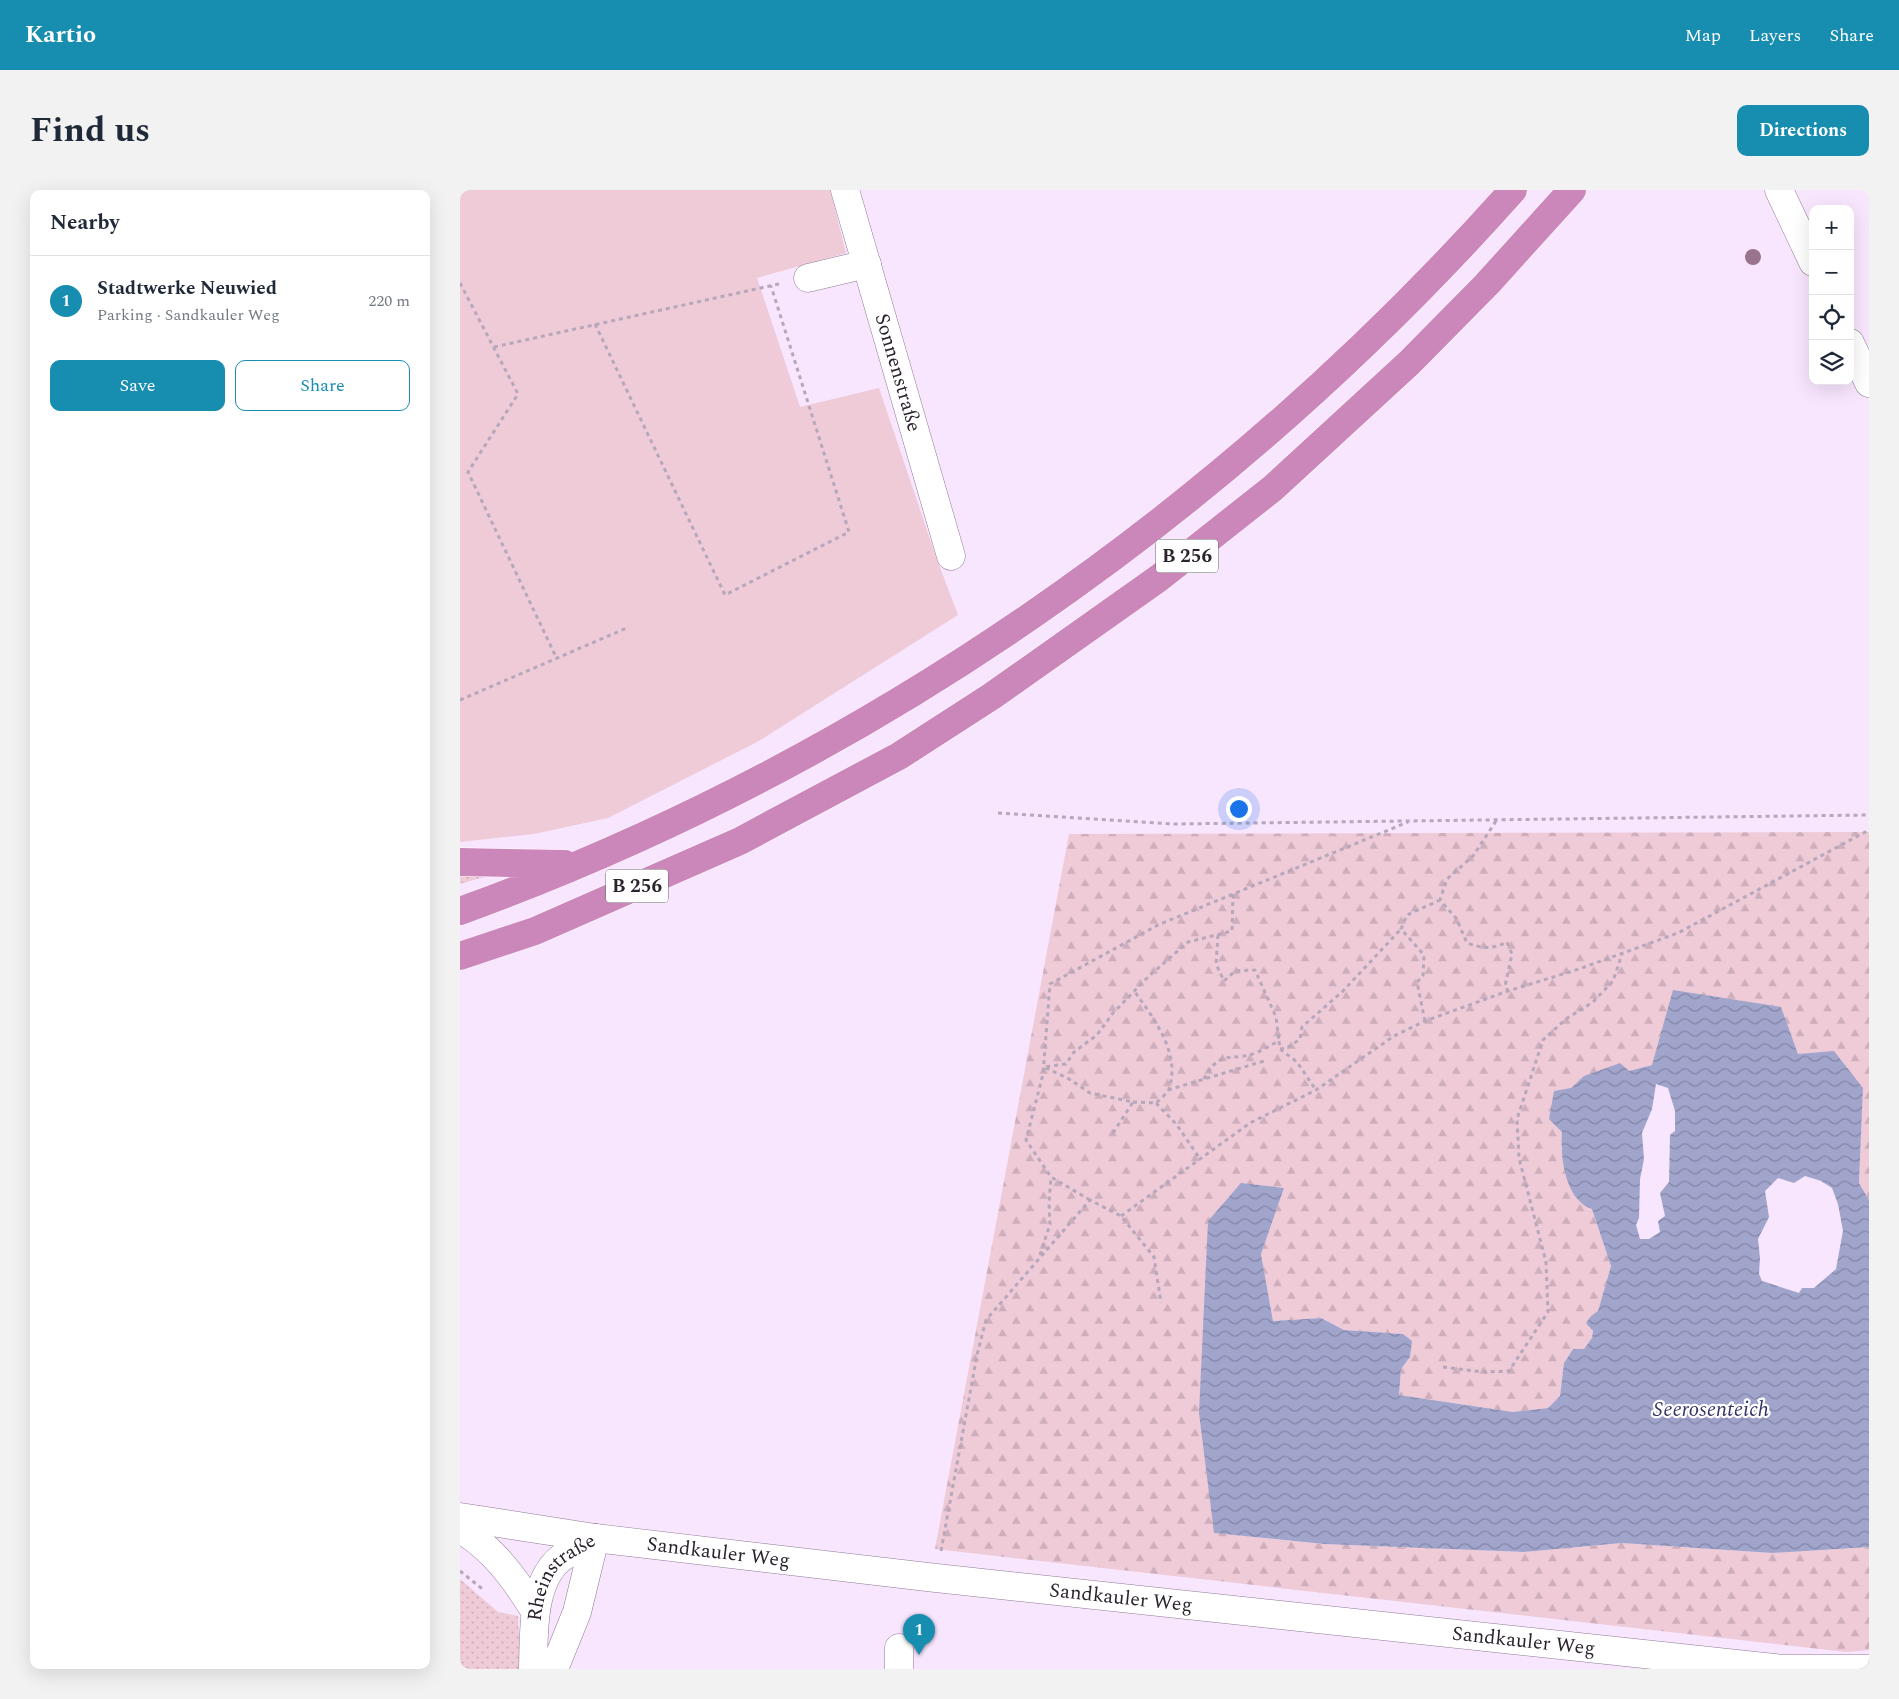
<!DOCTYPE html>
<html lang="en">
<head>
<meta charset="utf-8">
<style>
  :root { --surface:#fff; --page:#f2f2f3; --text:#1f2937; --muted:#747a83; --line:#e0e1e3; --accent:#178db0 }
  body { margin:0; font-family:Spectral,serif; background:var(--page); color:var(--text) }
  .controls { position:absolute; right:15px; top:15px; display:grid; overflow:hidden; border-radius:10px; box-shadow:0 5px 20px #0002 }
  .controls button { width:45px; height:45px; display:grid; place-items:center; padding:0; border:0; border-bottom:1px solid var(--line); background:var(--surface); color:var(--text); font:25px sans-serif }
  .you { position:absolute; left:778px; top:618px; width:18px; height:18px; margin:-12px; border:4px solid #fff; border-radius:50%; background:#1a73e8; box-shadow:0 0 0 8px #1a73e833 }
  .badge { display:grid; place-items:center; width:32px; height:32px; border-radius:50%; background:var(--accent); color:#fff; font-size:16px; font-weight:700 }
  .pin { position:absolute; translate:-50% -41px; filter:drop-shadow(0 1px 2px #0008) }
  .pin::after { content:''; position:absolute; top:26px; width:18px; height:15px; background:inherit; clip-path:polygon(0 0,100% 0,50% 100%) }
  .list { margin:0; padding:0; list-style:none }
  h2 { display:flex; justify-content:space-between; align-items:center; height:65px; margin:0; padding:0 20px; font-size:21px }
  h2 small { font-size:16px; font-weight:400; color:var(--muted) }
  .list li { display:grid; grid-template-columns:32px 1fr auto; gap:15px; align-items:center; box-sizing:border-box; height:90px; padding:0 20px; border-top:1px solid var(--line) }
  .list b { display:block; font-size:19px; white-space:nowrap }
  .list p { margin:0; font-size:16px; white-space:nowrap; color:var(--muted) }
  .list em { font-size:16px; font-style:normal; color:var(--muted) }
  .actions { display:flex; gap:10px; padding:15px 20px }
  .actions a { flex:1; padding:11px 0; border:1px solid var(--accent); border-radius:10px; text-align:center; font-size:18px; color:var(--accent) }
  .actions .main { background:var(--accent); color:#fff }
  .icon { flex:none; width:28px; height:28px; fill:none; stroke:currentColor; stroke-width:2; stroke-linecap:round; stroke-linejoin:round }
  .map { position:relative; flex:none; width:1409px; height:1479px; overflow:hidden; border-radius:10px }
  header { display:flex; align-items:center; gap:30px; box-sizing:border-box; height:70px; padding:0 25px; background:var(--accent); color:#fff }
  header strong { font-size:24px }
  nav { display:flex; gap:28px; margin-inline-start:auto; font-size:18px }
  .intro { display:flex; align-items:center; justify-content:space-between; box-sizing:border-box; height:120px; padding:0 30px }
  h1 { margin:0; font-size:35px }
  .button { padding:12px 22px; border-radius:10px; background:var(--accent); color:#fff; font-size:18px; font-weight:700 }
  main { display:flex; gap:30px; padding:0 30px }
  aside { flex:1; background:var(--surface); border-radius:10px; box-shadow:0 5px 20px #0002 }
  .map>svg:first-child { display:block }
  .grass { fill:url(#grass-dots) }
  .forest { fill:url(#forest-firs) }
  .green { fill:#efcbd8 }
  .water { fill:url(#water-waves); fill-rule:evenodd }
  .lines { fill:none; stroke-linecap:round; stroke-linejoin:round }
  .minor-casing { stroke:#8f7a96; stroke-width:29 }
  .highway-casing { stroke:#fff; stroke-width:29 }
  .path { stroke:#b6a7bb; stroke-width:3; stroke-dasharray:4 4; stroke-linecap:butt }
  .minor { stroke:#fff; stroke-width:28 }
  .highway { stroke:#cc87ba; stroke-width:28 }
  .tree { fill:#9a748d }
  .labels { text-anchor:middle; dominant-baseline:central; stroke-width:4.5; stroke-linejoin:round; paint-order:stroke }
  .shield { fill:#fff; stroke:#6b656d; stroke-width:1 }
  .shield-label { font-size:19px; font-weight:bold; fill:#2b232e }
  .street-label { font-size:20px; fill:#2b232e; stroke:#fff }
  .water-label { font-size:21px; font-style:italic; fill:#336; stroke:#fff }
</style>
</head>
<body>
<header>
<strong>Kartio</strong>
<nav><a>Map</a><a>Layers</a><a>Share</a></nav>
</header>
<div class="intro"><h1>Find us</h1><a class="button">Directions</a></div>
<main>
<aside>
<h2>Nearby<small></small></h2>
<ul class="list">
<li><span class="badge">1</span><div><b>Stadtwerke Neuwied</b><p>Parking · Sandkauler Weg</p></div><em>220 m</em></li>
</ul>
<div class="actions"><a class="main">Save</a><a>Share</a></div>
</aside>
<div class="map">
<svg width="1409" height="1479" viewBox="0 0 1409 1479">
  <defs>
    <pattern id="grass-dots" width="8" height="8" patternUnits="userSpaceOnUse" patternTransform="scale(1.25)"><rect width="8" height="8" fill="#efcbd8"/><path d="M2 2h.1M6 6h.1" fill="none" stroke="#cdaeba" stroke-width="1.8" stroke-linecap="round"/></pattern>
    <pattern id="forest-firs" width="22" height="20" patternUnits="userSpaceOnUse" patternTransform="scale(1.25)"><rect width="22" height="20" fill="#efcbd8"/><path d="M5 1l3.5 6h-7zM16 11l3.5 6h-7z" fill="#cdaeba"/></pattern>
    <pattern id="water-waves" width="16" height="10" patternUnits="userSpaceOnUse" patternTransform="scale(1.25)"><rect width="16" height="10" fill="#a1a5cc"/><path d="M0 5q4-4 8 0t8 0" fill="none" stroke="#8386a6"/></pattern>
  </defs>
  <rect width="100%" height="100%" fill="#f8e5fe"/>
  <path class="grass" d="M 0,685 L 24,687 L 0,694 Z
    M 0,1389 L 38,1422 L 58,1426 L 60,1470 L 59,1479 L 0,1479 Z"/>
  <path class="forest" d="M 1409,642 L 1409,1010 L 1399,993 L 1403,898 L 1338,864 L 1192,875 L 1169,881 L 1125,886 L 1111,898 L 1101,959 L 1132,1019 L 1151,1076 L 1138,1122 L 1131,1126 L 1133,1148 L 1124,1159 L 1113,1159 L 1104,1173 L 1100,1206 L 1088,1218 L 1053,1222 L 939,1205 L 941,1179 L 950,1167 L 943,1144 L 884,1140 L 861,1128 L 813,1131 L 801,1064 L 824,998 L 781,994 L 754,1343 L 864,1354 L 1064,1362 L 1162,1353 L 1312,1363 L 1409,1357 L 1409,1460 L 1386,1462 L 475,1359 L 609,644 Z"/>
  <path class="green" d="M 0,0 L 370,0 L 386,63 L 297,88 L 340,217 L 419,198 L 476,367 L 498,425 L 299,551 L 148,628 L 74,644 L 0,652 Z"/>
  <path class="water" d="M 1213,800 L 1321,817 L 1338,864 L 1374,861 L 1403,898 L 1399,993 L 1409,1010 L 1409,1357 L 1312,1363 L 1162,1353 L 1064,1362 L 864,1354 L 754,1343 L 739,1223 L 748,1031 L 781,993 L 824,998 L 801,1064 L 813,1131 L 861,1128 L 884,1140 L 943,1144 L 952,1151 L 950,1167 L 941,1179 L 939,1205 L 1053,1222 L 1088,1218 L 1100,1206 L 1104,1173 L 1113,1159 L 1124,1159 L 1132,1148 L 1133,1141 L 1126,1133 L 1131,1126 L 1138,1121 L 1151,1076 L 1132,1019 C 1105,1010 1100,967 1102,942 L 1089,929 L 1094,901 L 1111,898 L 1124,886 L 1160,873 L 1169,881 L 1192,875 ZM 1196,894 L 1208,898 L 1215,921 L 1215,941 L 1210,945 L 1209,992 L 1200,1003 L 1205,1026 L 1198,1031 L 1200,1042 L 1189,1049 L 1180,1049 L 1176,1035 L 1179,1028 L 1180,989 L 1184,969 L 1182,943 L 1192,919 ZM 1345,986 L 1361,991 L 1372,998 L 1378,1014 L 1383,1041 L 1376,1079 L 1354,1098 L 1342,1098 L 1339,1103 L 1302,1091 L 1299,1084 L 1300,1068 L 1298,1049 L 1309,1027 L 1305,1001 L 1318,988 L 1334,993 Z"/>
  <g class="lines">
    <defs>
      <g id="minor">
        <path id="s1" d="M 385,0 L 491,366"/>
        <path d="M 1319,0 L 1353,72"/>
        <path d="M 348,88 L 407,74"/>
        <path d="M 1390,153 L 1409,193"/>
        <path id="s2" d="M 0,1327 L 135,1348 L 476,1388 L 1323,1479 L 1409,1479"/>
        <path d="M 0,1339 C 33,1358 55,1389 75,1421"/>
        <path d="M 439,1458 L 439,1479"/>
        <path id="s3" d="M 73,1479 C 74,1445 71,1392 101,1368 C 111,1361 124,1355 135,1348"/>
        <path d="M 94,1479 L 117,1422 L 135,1348"/>
      </g>
      <path id="highway" d="M 0,672 L 105,674
        M 0,721 C 405,574 767,321 1053,0
        M 0,766 L 75,741 L 280,651 L 439,566 L 532,506 L 699,388 L 813,298 L 949,173 L 1027,94 L 1112,0"/>
    </defs>
    <use href="#minor" class="minor-casing"/>
    <use href="#highway" class="highway-casing"/>
    <path class="path" d="M 0,93 L 58,204 L 8,282 L 97,469
      M 135,134 L 265,405 L 389,342 L 311,96
      M 34,157 L 323,93
      M 0,510 L 169,437
      M 538,623 L 714,634 L 1409,625
      M 1036,631 L 1013,666 L 987,689 L 980,710 L 996,728 L 1007,753 C 1022,758 1032,760 1047,752 L 1052,764 L 1045,796 L 1048,801
      M 758,745 L 756,774 L 764,791 L 775,781 L 795,780 L 816,827 L 819,851
      M 965,831 L 957,792 L 963,786 L 964,765 L 941,739 L 947,725 L 980,710
      M 820,859 L 827,858 L 840,849 L 842,837 L 883,801 L 941,739
      M 744,889 C 761,857 773,873 798,862 C 805,859 812,854 819,851 L 820,859 L 837,872 L 856,900
      M 708,900 L 804,871
      M 673,912 L 696,913 C 700,909 707,904 709,899 C 721,863 694,829 675,802
      M 696,913 L 717,935 L 740,969
      M 653,943 L 673,912 L 630,903 L 609,889 L 584,877 L 606,874 L 614,862 L 637,845 L 653,823 L 689,786 L 728,752 L 772,741 L 773,704
      M 630,1010 L 591,987 L 566,950 L 583,884 L 590,794 L 698,735 L 948,632
      M 661,1026 L 790,933 L 856,900 L 934,846 L 965,831 L 1048,801 L 1119,779 L 1218,743 L 1409,640
      M 580,1065 L 590,1034 L 589,1013 L 591,987
      M 983,1177 L 1022,1182 L 1049,1181 L 1088,1122 L 1086,1072 L 1059,968 L 1057,929 L 1083,850 L 1106,829 L 1133,812 L 1153,791 L 1162,764
      M 481,1361 L 517,1165 L 526,1130 L 630,1010 L 661,1026 L 694,1067 L 701,1113
      M 0,1381 L 25,1401"/>
    <use href="#minor" class="minor"/>
    <use href="#highway" class="highway"/>
  </g>
  <circle class="tree" cx="1293" cy="67" r="8"/>
  <g class="labels">
    <g class="shield">
      <rect x="696" y="349.5" width="62" height="33" rx="4"/>
      <rect x="146" y="679.5" width="62" height="33" rx="4"/>
    </g>
    <g class="shield-label">
      <text x="727" y="366">B 256</text>
      <text x="177" y="696">B 256</text>
    </g>
    <g class="street-label">
      <text stroke="none"><textPath href="#s1" startOffset="190">Sonnenstraße</textPath></text>
      <text stroke="none"><textPath href="#s2" startOffset="261">Sandkauler Weg</textPath></text>
      <text stroke="none"><textPath href="#s3" startOffset="102">Rheinstraße</textPath></text>
      <text stroke="none"><textPath href="#s2" startOffset="666">Sandkauler Weg</textPath></text>
      <text stroke="none"><textPath href="#s2" startOffset="1071">Sandkauler Weg</textPath></text>
    </g>
    <g class="water-label">
      <text x="1251" y="1220">Seerosenteich</text>
    </g>
  </g>
</svg>
<div class="controls">
<button>+</button>
<button>−</button>
<button><svg class="icon" aria-label="locate" viewBox="0 0 24 24"><circle cx="12" cy="12" r="6"/><path d="M12 2v4M12 18v4M2 12h4M18 12h4"/></svg></button>
<button><svg class="icon" aria-label="layers" viewBox="0 0 24 24"><path d="M12 4l9 5-9 5-9-5zM3 14l9 5 9-5"/></svg></button>
</div>
<div class="you"></div>
<div class="pin badge" style="left:459px;top:1465px">1</div>
</div>
</main>
</body>
</html>
